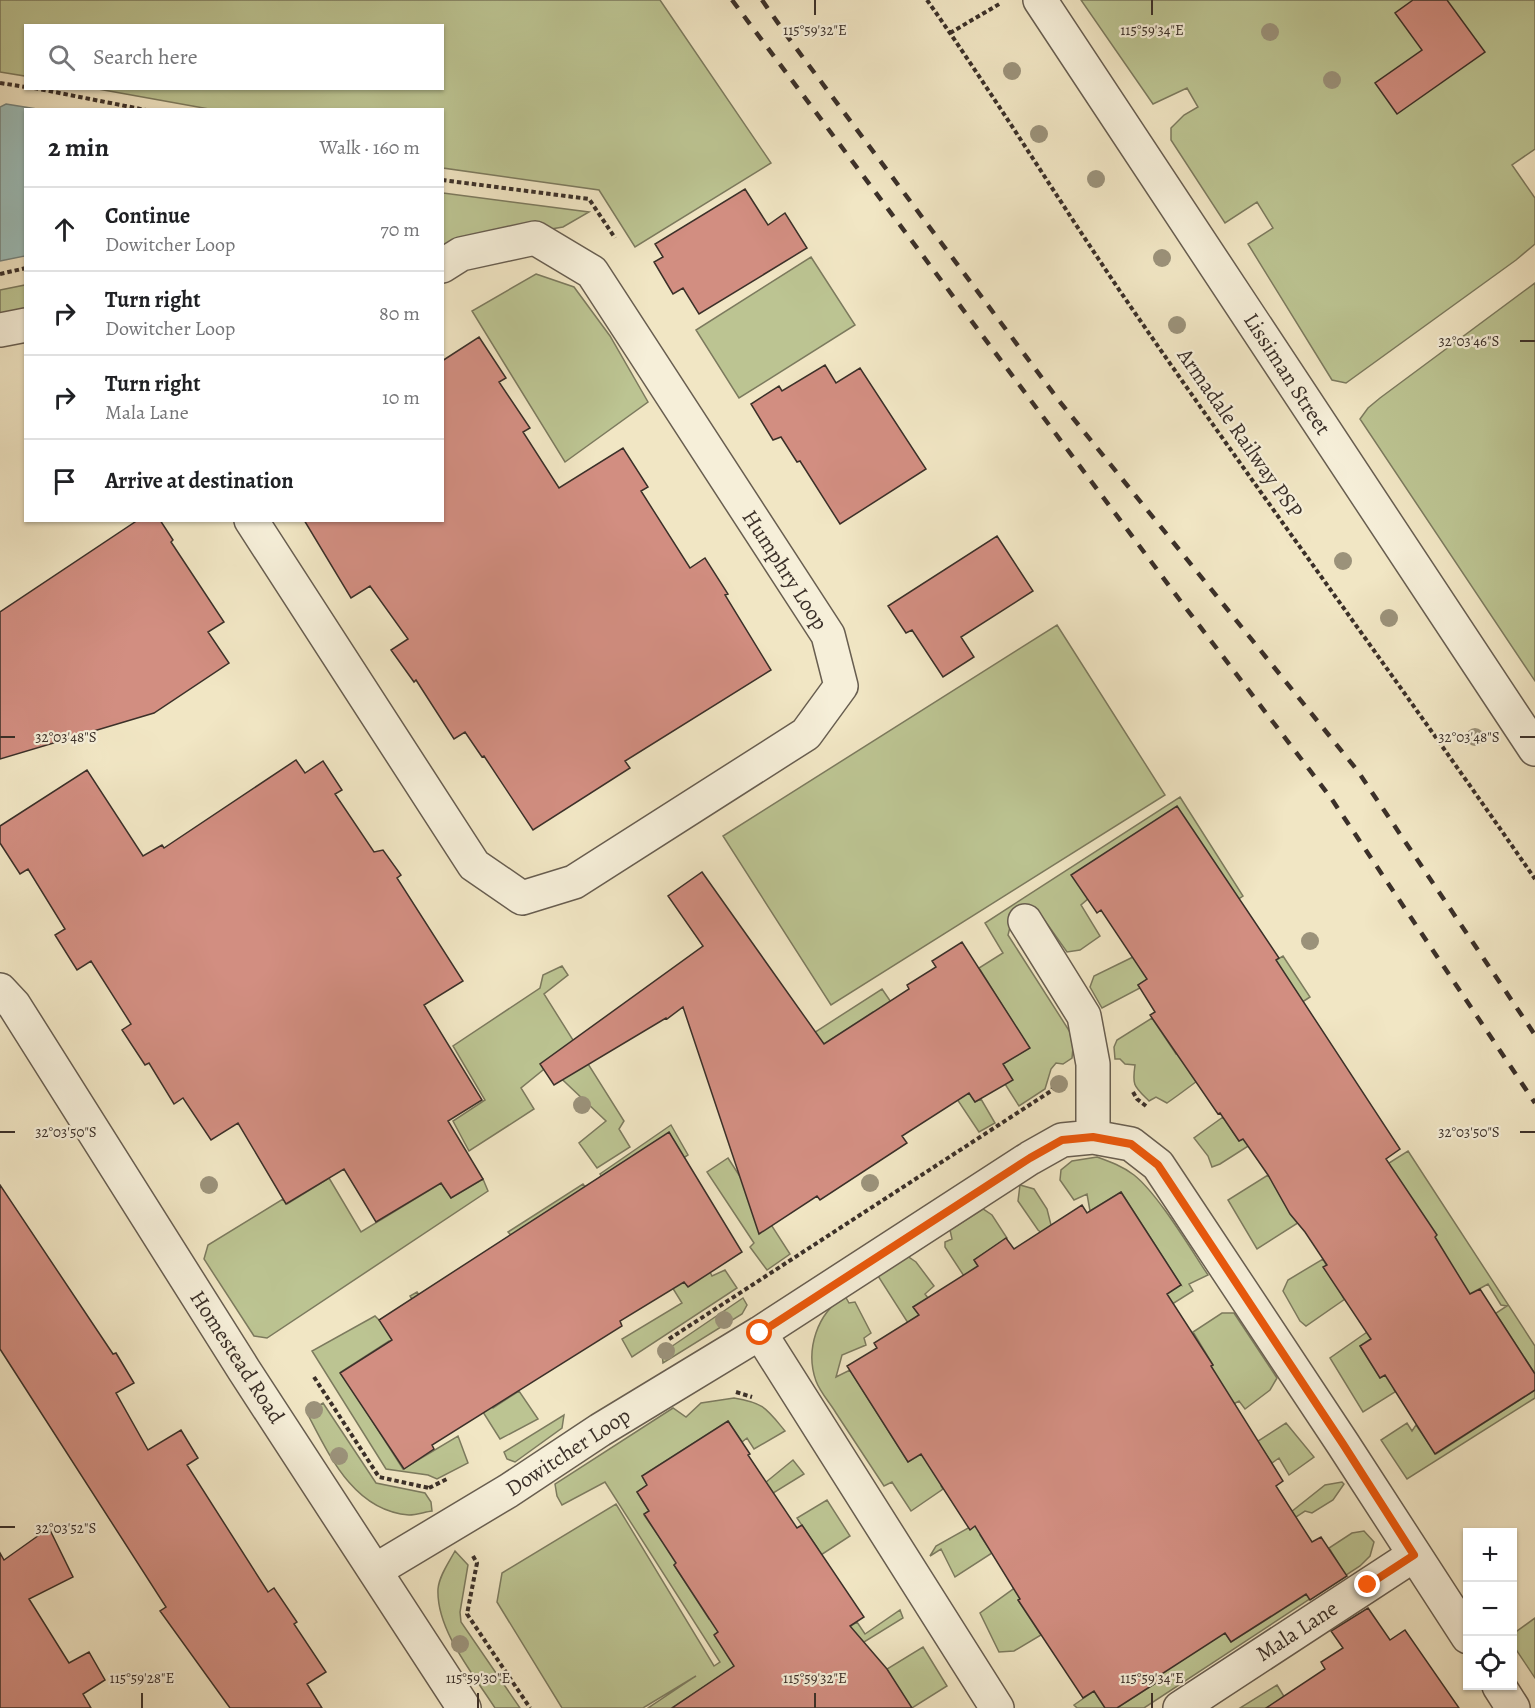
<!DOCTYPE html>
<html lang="en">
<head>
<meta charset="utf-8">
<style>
  :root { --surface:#fff; --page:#f2f2f2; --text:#202124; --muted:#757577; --line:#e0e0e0 }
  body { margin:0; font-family:Alegreya,serif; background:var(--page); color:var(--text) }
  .controls { position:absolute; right:18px; bottom:18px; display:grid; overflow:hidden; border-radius:0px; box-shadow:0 2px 4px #0004 }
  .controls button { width:54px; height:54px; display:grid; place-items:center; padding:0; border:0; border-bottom:2px solid var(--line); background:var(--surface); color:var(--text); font:30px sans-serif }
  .stop { position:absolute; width:18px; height:18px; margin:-14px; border:4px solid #ea580c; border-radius:50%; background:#fff }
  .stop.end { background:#ea580c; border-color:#fff; box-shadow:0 2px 6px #0008 }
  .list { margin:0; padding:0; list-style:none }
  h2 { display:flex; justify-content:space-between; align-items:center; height:78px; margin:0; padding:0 24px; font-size:26px }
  h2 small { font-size:20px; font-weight:400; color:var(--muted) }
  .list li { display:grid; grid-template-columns:39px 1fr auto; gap:18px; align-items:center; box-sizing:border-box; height:84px; padding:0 24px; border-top:2px solid var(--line) }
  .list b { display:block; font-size:22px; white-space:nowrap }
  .list p { margin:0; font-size:20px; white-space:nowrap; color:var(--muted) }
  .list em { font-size:20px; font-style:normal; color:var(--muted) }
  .icon { flex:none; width:33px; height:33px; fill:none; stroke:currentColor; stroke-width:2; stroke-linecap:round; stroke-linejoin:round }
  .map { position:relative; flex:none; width:1535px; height:1708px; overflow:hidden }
  .search { position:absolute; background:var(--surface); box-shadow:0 2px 4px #0004; left:24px; top:24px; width:420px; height:66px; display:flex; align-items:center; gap:15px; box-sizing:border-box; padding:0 21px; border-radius:0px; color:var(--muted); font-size:22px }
  .panel { position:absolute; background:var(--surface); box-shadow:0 2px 4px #0004; left:24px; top:108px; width:420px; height:414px; border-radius:0px }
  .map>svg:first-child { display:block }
  .green { fill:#bcc492; stroke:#7c7a5e; stroke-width:1.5 }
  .water { fill:#9cbeba; stroke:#758580; stroke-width:1.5 }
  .building { fill:#d28e81; stroke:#3b3029; stroke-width:1.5 }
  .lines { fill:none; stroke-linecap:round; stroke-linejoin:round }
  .minor-casing { stroke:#685e50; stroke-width:36 }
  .path { stroke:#3b3029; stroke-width:4; stroke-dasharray:4.5 3; stroke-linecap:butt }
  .minor { stroke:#f6efd9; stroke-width:33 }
  .rail { stroke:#3b3029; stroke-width:4.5; stroke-dasharray:10 10; stroke-linecap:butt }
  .tree { fill:#9b927a }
  .route { stroke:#ea580c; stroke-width:8 }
  .ticks { fill:none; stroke:#3b3029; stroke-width:2 }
  .labels { text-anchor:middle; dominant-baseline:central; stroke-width:4.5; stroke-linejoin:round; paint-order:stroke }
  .street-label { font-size:22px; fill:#3b3029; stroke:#f6efd9 }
  .ticks-label { font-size:15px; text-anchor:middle; fill:#3b3029; stroke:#f6efd9; stroke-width:4.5; stroke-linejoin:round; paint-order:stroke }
</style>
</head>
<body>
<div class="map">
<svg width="1535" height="1708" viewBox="0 0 1535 1708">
  <rect width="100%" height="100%" fill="#f1e6c4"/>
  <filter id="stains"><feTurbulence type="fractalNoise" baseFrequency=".00333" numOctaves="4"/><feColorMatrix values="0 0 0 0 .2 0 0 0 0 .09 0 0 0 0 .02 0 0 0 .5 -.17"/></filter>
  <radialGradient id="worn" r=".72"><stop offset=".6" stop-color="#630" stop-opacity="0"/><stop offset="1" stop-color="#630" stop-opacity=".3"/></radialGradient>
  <path class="green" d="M 0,0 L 660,0 L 771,163 L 635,247 L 599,190 L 443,168 L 442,110 L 209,109 L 98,89 L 442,88 L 442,26 L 26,26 L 25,76 L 0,72 Z
    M 1081,0 L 1535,0 L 1535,149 L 1512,165 L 1535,198 L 1535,244 L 1516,260 L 1346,383 L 1332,380 L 1248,244 L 1273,228 L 1257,202 L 1225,223 L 1171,140 L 1171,128 L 1184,115 L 1198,107 L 1187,88 L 1153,104 Z
    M 443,193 L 589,212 L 563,227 L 443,247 Z
    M 811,257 L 855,325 L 739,398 L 696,330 Z
    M 536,274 L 574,287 L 610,336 L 648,402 L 565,462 L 472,311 Z
    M 1535,283 L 1535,681 L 1360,419 L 1368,408 L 1380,398 Z
    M 25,285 L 25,315 L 0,320 L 0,290 Z
    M 1057,625 L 1165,795 L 831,1005 L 723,836 Z
    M 1180,797 L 1243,896 L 1189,932 L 1199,946 L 1138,985 L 1140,988 L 1102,1008 L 1090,987 L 1094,976 L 1133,957 L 1167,935 L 1088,899 L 1081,905 L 1100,936 L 1080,950 L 1067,952 L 1038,911 L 1010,927 L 1008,935 L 1070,1032 L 1073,1048 L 1072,1058 L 1063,1064 L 1056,1063 L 1051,1069 L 1045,1089 L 1019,1106 L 1005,1084 L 1003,1064 L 1029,1048 L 979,968 L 1003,953 L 985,923 Z
    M 1283,956 L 1310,997 C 1260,1029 1216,1069 1167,1103 L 1156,1097 L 1149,1101 C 1134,1086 1132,1086 1135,1065 L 1125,1064 L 1120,1059 L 1115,1059 L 1114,1047 L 1117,1040 L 1152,1018 L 1176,1054 L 1277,988 L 1263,968 Z
    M 562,966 L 568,975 L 544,994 L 624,1121 L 619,1129 L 630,1147 L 597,1168 L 579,1143 L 606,1121 L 548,1066 L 521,1088 L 534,1109 L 469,1151 L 453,1121 L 485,1100 L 453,1046 L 540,988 L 543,975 Z
    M 882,989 L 906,1024 L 953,1068 L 975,1102 L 981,1099 L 995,1123 L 979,1132 L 951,1090 L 932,1102 L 873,1012 L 804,1057 L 792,1047 Z
    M 1223,1117 L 1239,1141 L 1248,1136 L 1253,1143 L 1220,1164 L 1212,1167 L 1208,1156 L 1194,1138 Z
    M 671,1125 L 688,1155 L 628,1194 L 710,1272 L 712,1276 L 725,1270 L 737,1288 L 632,1357 L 622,1339 L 682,1303 L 664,1274 L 518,1243 L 508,1232 L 583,1184 L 589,1192 L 605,1182 L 600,1174 Z
    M 1408,1151 L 1535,1346 L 1535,1374 L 1500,1320 L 1394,1389 L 1395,1392 L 1363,1412 L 1330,1358 L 1370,1330 L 1374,1337 L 1360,1346 L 1380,1378 L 1402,1365 L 1407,1372 L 1507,1306 L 1501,1305 L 1488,1284 L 1470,1294 L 1348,1297 L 1306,1326 L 1300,1321 L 1283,1291 L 1288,1280 L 1323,1259 L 1343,1297 L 1389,1163 Z
    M 1097,1157 C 1111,1162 1122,1166 1134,1175 C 1158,1194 1190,1248 1208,1275 L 1189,1284 L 1193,1291 L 1134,1328 L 1096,1440 L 1213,1365 L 1193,1332 L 1222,1313 L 1234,1313 L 1277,1378 L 1270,1390 L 1245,1409 L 1239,1401 L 1228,1407 L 1224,1463 L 1286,1423 L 1314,1457 L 1289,1475 L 1279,1458 L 1272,1463 L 1263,1450 L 1175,1506 L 1291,1512 L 1325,1485 L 1342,1482 L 1344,1484 L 1333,1500 L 1312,1513 L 1305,1511 L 1264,1538 L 1197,1588 L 1231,1642 L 1343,1571 L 1329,1548 L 1352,1533 L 1364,1531 L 1374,1542 L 1370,1556 L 1360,1566 L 1144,1708 L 1117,1708 L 1159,1681 L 1157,1676 L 1018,1600 L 1041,1635 L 1014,1651 L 999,1652 L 980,1613 L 1020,1584 L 1090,1463 L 980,1535 L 992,1553 L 955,1577 L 941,1549 L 930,1556 L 936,1546 L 1004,1508 L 946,1482 L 941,1486 L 943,1489 L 911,1511 L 892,1482 L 884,1486 C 868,1462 852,1437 836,1413 C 830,1403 820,1392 816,1381 C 805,1350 817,1313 845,1296 L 849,1303 L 855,1302 L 871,1333 L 864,1338 L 866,1345 L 842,1355 L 836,1377 L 850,1370 L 908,1462 L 964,1427 L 956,1398 L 878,1276 L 907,1256 L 916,1262 L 934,1286 L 925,1294 L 928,1298 L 913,1307 L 919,1315 L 913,1319 L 979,1420 L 964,1276 L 945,1247 L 945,1242 L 952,1239 L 950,1230 L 983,1209 L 992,1215 L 1007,1238 L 974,1260 L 1050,1374 L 1044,1235 L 1038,1230 L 1018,1201 L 1020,1185 L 1034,1189 L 1047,1209 L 1051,1225 L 1181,1285 L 1121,1192 L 1090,1211 L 1087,1194 L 1074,1200 L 1060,1180 L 1061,1170 L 1072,1161 Z
    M 728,1158 L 790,1254 L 767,1270 L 750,1247 L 754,1243 L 707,1172 Z
    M 1268,1175 L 1304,1219 L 1257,1249 L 1228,1200 Z
    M 329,1178 L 361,1232 L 441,1183 L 451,1198 L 483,1179 L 488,1191 L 267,1338 L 254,1336 L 204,1259 L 208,1245 L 283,1199 L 287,1204 Z
    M 417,1292 L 493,1408 L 519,1391 L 538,1419 L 500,1439 L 437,1339 L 403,1363 L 389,1341 L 341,1372 L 403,1469 L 458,1436 L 468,1463 L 437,1479 L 428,1475 L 386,1469 L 312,1351 L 375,1316 L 379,1320 L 423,1317 L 410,1296 Z
    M 743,1298 L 747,1305 L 742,1314 L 663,1363 L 662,1353 Z
    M 1535,1390 L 1535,1398 L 1407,1479 L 1381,1440 L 1407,1423 L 1412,1431 L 1416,1425 L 1436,1454 Z
    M 734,1398 C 764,1403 766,1408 785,1431 L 754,1449 L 747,1438 L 742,1442 L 728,1421 L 642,1476 L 647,1485 L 637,1492 L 649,1511 L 644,1515 L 662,1541 L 722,1503 L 726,1508 L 760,1487 L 793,1460 L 804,1474 L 739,1514 L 742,1520 L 674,1565 L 709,1619 L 818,1549 L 797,1518 L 827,1500 L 850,1536 L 784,1579 L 790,1588 L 715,1634 L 749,1689 L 857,1622 L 865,1634 L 900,1610 L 903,1618 L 825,1666 L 828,1671 L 774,1706 L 774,1708 L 740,1708 L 719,1677 L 672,1708 L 648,1708 L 696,1676 L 643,1708 L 562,1708 L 497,1602 L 502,1573 L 616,1504 L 714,1666 L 720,1662 L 605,1482 L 562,1505 L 557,1496 L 555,1484 L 673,1408 L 686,1417 L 701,1403 Z
    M 323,1403 L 376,1483 L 425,1493 L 431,1502 L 432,1511 C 425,1512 416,1515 409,1515 C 354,1511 329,1455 307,1413 Z
    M 564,1415 L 562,1428 L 515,1462 L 507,1459 L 504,1452 Z
    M 455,1551 L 468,1565 L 460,1612 L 461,1622 L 520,1708 L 495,1708 C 474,1675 436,1630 438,1589 C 439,1576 449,1562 455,1551 Z
    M 1535,1618 L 1535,1678 L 1513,1645 L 1513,1634 Z
    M 923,1647 L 947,1686 L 912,1708 L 902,1708 L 887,1669 Z
    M 1277,1685 L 1291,1708 L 1240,1708 Z
    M 1094,1691 L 1105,1708 L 1077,1708 L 1074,1705 Z"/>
  <path class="water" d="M 6,104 L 37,109 L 26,110 L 25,256 L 0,261 L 0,107 Z"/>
  <path class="building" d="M 1413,0 L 1447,0 L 1485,52 L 1397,114 L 1375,83 L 1422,50 L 1395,13 Z
    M 745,189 L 768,225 L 785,213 L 807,248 L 699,314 L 683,288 L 673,294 L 654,262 L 663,257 L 655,244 Z
    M 479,337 L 506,378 L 499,382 L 530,428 L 523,432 L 559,488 L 623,448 L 648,487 L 641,491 L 690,568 L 705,558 L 728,594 L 725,595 L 771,670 L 625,761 L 630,768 L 533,830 L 484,756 L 482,757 L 465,732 L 454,739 L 416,680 L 414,682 L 391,650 L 408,639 L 370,586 L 351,598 L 304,520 L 442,520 L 442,361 Z
    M 825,365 L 836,383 L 860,368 L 926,469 L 840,524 L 800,461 L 797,462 L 781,437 L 773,440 L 751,404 L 779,386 L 782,391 Z
    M 138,520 L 160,520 L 173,540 L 171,542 L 224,622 L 208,632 L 229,663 L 154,713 L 0,759 L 0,612 Z
    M 997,536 L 1033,591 L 961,637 L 974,657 L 943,677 L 912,630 L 906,633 L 888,606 Z
    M 296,760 L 305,773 L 323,761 L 342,790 L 335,794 L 374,852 L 383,850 L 401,875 L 397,878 L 463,981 L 424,1005 L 482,1100 L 448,1121 L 483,1179 L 451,1198 L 441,1183 L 376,1222 L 344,1169 L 286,1204 L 238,1123 L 211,1140 L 183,1098 L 174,1104 L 149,1063 L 145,1065 L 122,1030 L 131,1024 L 91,961 L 77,970 L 55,935 L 65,929 L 28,869 L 20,874 L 0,843 L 0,826 L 87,770 L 143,856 L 162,845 L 164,848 Z
    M 1177,806 L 1279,958 L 1276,960 L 1400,1149 L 1386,1159 L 1437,1235 L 1435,1237 L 1470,1294 L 1480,1289 L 1535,1374 L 1535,1390 L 1435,1454 L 1385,1375 L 1380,1378 L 1360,1346 L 1371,1339 L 1323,1267 L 1327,1265 L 1305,1232 L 1290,1214 L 1268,1175 L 1243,1139 L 1239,1141 L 1220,1113 L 1218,1114 L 1150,1015 L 1155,1012 L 1138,985 L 1147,979 L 1101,910 L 1097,913 L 1071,875 Z
    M 702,872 L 824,1044 L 909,989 L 907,985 L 936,967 L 932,961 L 962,942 L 1030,1048 L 1003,1064 L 1013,1080 L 975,1102 L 969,1093 L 902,1136 L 907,1143 L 820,1200 L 817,1196 L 759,1234 L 683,1007 L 667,1019 L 666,1018 L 554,1085 L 540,1064 L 703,946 L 668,896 Z
    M 669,1132 L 742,1252 L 688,1287 L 684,1282 L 620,1321 L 622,1326 L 432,1445 L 434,1449 L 404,1469 L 340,1373 L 392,1340 L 379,1320 Z
    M 0,1185 L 113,1354 L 116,1353 L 134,1383 L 116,1393 L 148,1450 L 181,1430 L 198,1458 L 187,1465 L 268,1592 L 274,1588 L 297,1622 L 294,1624 L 326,1672 L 307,1684 L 322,1708 L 230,1708 L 160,1611 L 166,1607 L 0,1349 Z
    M 1121,1192 L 1181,1285 L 1167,1294 L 1213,1365 L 1211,1366 L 1283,1481 L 1276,1486 L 1312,1542 L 1321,1537 L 1347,1576 L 1310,1600 L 1306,1594 L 1231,1642 L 1225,1633 L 1157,1677 L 1159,1681 L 1117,1708 L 1105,1708 L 1094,1691 L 1083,1698 L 1018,1600 L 1020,1599 L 975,1526 L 970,1530 L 921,1454 L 908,1462 L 847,1366 L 877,1348 L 874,1343 L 919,1315 L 913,1307 L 978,1266 L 974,1260 L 1006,1238 L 1014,1249 L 1082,1205 L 1087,1213 Z
    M 728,1421 L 750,1454 L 748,1455 L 797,1528 L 802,1525 L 864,1617 L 850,1626 L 887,1669 L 912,1708 L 672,1708 L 734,1666 L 714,1635 L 718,1632 L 674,1565 L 676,1563 L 644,1514 L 649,1511 L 637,1492 L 647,1485 L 642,1476 Z
    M 49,1528 L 73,1577 L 29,1599 L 69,1663 L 89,1652 L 105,1680 L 83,1694 L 91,1708 L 0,1708 L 0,1553 L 4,1560 Z
    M 1368,1608 L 1390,1640 L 1405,1630 L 1459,1708 L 1266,1708 L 1325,1669 L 1321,1662 L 1343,1648 L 1331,1631 Z"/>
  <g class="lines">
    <defs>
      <path id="minor" d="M 1040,0 L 1535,749
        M 0,330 L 26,325
        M 251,520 L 474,865 L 522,898 L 574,882 L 806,734 L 841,686 L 828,635 L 592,272 L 535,238 L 461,254 L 442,266
        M 1025,921 L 1084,1016 L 1093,1064 L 1093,1137
        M 0,990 L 14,1005 L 244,1370 L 464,1708
        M 760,1333 L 997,1708
        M 376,1570 L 508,1491 L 600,1430 L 760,1333 L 1030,1158 L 1062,1140 L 1093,1137 L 1131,1144 L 1158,1165 L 1343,1444 L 1468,1637
        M 1499,1686 L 1513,1708
        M 1180,1708 L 1414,1555"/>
    </defs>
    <use href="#minor" class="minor-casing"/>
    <path class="path" d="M 927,0 C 999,102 1064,210 1135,313 C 1266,503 1404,689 1535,879
      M 950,33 L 1001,3
      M 0,83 L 26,87
      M 34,88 L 146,110
      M 442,180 L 589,199 L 615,238
      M 0,274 L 26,268
      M 1133,1092 L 1137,1099 L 1146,1106
      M 669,1339 L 1011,1117 L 1051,1091 L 1054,1086
      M 314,1377 L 379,1477 L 429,1488
      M 736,1392 L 752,1397
      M 429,1488 L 447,1479
      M 473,1556 L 477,1563 L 467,1614 L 530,1708"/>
    <use href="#minor" class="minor"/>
    <path class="rail" d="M 732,0 L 1179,599 L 1331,798 L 1535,1103
      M 762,0 L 787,36 L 1060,402 L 1357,770 L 1535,1035"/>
  </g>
  <g class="tree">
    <circle cx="1270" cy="32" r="9"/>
    <circle cx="1012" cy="71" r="9"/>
    <circle cx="1332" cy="80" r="9"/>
    <circle cx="1039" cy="134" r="9"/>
    <circle cx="1096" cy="179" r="9"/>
    <circle cx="1162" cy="258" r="9"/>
    <circle cx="1177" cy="325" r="9"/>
    <circle cx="1343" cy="561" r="9"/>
    <circle cx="1389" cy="618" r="9"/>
    <circle cx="1475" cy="737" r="9"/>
    <circle cx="1310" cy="941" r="9"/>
    <circle cx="1059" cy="1084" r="9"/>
    <circle cx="582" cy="1105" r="9"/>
    <circle cx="870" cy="1183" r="9"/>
    <circle cx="209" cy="1185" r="9"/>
    <circle cx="724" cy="1320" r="9"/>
    <circle cx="666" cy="1351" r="9"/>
    <circle cx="314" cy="1410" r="9"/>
    <circle cx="339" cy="1456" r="9"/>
    <circle cx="460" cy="1644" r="9"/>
  </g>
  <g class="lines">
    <path class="route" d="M 760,1333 L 1030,1158 L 1062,1140 L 1093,1137 L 1131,1144 L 1158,1165 L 1343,1444 L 1414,1555 L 1368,1585"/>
  </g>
  <path class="ticks" d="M 815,0 L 815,15M 1152,0 L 1152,15M 1520,341 L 1535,341M 0,737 L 15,737M 1520,737 L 1535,737M 0,1132 L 15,1132M 1520,1132 L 1535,1132M 0,1527 L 15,1527M 142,1693 L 142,1708M 478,1693 L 478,1708M 815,1693 L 815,1708M 1152,1693 L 1152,1708"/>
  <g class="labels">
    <g class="street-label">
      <text transform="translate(1287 374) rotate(57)">Lissiman Street</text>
      <text transform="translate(1240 433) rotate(55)">Armadale Railway PSP</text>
      <text transform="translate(785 570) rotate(57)">Humphry Loop</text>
      <text transform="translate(237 1357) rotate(57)">Homestead Road</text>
      <text transform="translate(568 1452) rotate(-33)">Dowitcher Loop</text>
      <text transform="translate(1297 1631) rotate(-33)">Mala Lane</text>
    </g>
  </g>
  <g class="ticks-label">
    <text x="815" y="35">115°59'32"E</text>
    <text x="1152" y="35">115°59'34"E</text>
    <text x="1469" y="346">32°03'46"S</text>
    <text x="66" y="742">32°03'48"S</text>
    <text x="1469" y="742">32°03'48"S</text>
    <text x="66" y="1137">32°03'50"S</text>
    <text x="1469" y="1137">32°03'50"S</text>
    <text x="66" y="1533">32°03'52"S</text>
    <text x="142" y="1683">115°59'28"E</text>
    <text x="478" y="1683">115°59'30"E</text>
    <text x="815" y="1683">115°59'32"E</text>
    <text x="1152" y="1683">115°59'34"E</text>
  </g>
  <rect width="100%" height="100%" filter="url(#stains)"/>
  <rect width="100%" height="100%" fill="url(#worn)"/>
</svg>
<div class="controls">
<button>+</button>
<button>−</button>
<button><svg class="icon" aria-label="locate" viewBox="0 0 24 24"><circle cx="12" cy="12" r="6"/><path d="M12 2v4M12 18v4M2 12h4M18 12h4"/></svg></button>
</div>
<div class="stop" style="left:760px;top:1333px"></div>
<div class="stop end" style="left:1368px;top:1585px"></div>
<div class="search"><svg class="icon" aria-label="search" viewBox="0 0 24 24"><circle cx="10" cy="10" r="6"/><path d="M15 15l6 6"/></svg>Search here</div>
<section class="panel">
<h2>2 min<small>Walk · 160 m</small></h2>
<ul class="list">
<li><svg class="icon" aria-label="ahead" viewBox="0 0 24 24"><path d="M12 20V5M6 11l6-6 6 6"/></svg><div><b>Continue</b><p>Dowitcher Loop</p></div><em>70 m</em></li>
<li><svg class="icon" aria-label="right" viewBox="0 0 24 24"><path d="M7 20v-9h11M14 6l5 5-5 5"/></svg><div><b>Turn right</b><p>Dowitcher Loop</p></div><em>80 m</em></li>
<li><svg class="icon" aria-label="right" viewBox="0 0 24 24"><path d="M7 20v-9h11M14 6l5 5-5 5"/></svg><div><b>Turn right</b><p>Mala Lane</p></div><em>10 m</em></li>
<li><svg class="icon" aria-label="arrive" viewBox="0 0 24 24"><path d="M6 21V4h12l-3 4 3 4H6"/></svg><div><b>Arrive at destination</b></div></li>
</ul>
</section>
</div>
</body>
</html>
